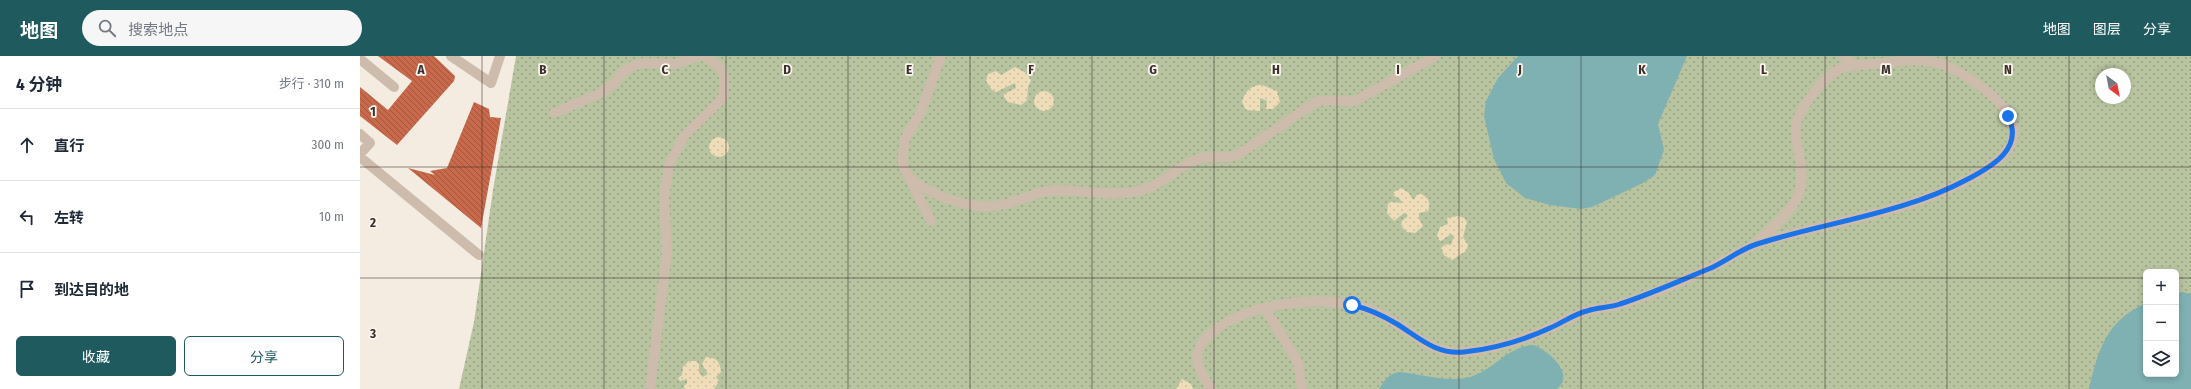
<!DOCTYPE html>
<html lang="zh">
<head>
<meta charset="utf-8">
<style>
  :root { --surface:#fff; --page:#f6f6f7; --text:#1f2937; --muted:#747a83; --line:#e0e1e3; --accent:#1f5a5e }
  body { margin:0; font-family:"Fira Sans Condensed","Noto Sans SC",sans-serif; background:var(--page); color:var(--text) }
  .controls { position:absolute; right:12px; bottom:12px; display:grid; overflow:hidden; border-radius:6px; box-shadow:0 2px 6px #0003 }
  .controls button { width:36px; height:36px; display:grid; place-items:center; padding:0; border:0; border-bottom:1px solid var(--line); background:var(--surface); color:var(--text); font:20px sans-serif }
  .compass { position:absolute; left:1735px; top:12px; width:36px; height:36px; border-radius:50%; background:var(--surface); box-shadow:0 2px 6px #0003; rotate:148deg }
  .stop { position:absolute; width:12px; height:12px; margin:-9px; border:3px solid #1a73e8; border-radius:50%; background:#fff }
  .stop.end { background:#1a73e8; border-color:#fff; box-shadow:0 1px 4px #0008 }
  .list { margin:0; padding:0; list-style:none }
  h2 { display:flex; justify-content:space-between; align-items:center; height:52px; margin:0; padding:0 16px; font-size:17px }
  h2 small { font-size:13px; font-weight:400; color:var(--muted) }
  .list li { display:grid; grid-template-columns:26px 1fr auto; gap:12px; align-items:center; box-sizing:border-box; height:72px; padding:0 16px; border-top:1px solid var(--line) }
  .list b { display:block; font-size:15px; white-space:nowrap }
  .list em { font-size:13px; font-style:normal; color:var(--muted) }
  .actions { display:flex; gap:8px; padding:12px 16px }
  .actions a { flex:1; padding:9px 0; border:1px solid var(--accent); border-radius:6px; text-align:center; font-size:14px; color:var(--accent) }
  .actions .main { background:var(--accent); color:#fff }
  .icon { flex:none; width:22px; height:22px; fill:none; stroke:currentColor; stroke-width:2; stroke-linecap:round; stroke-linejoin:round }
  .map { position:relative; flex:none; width:1831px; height:333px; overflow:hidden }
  header { display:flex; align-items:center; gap:24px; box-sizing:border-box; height:56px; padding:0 20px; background:var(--accent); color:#fff }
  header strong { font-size:19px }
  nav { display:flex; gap:22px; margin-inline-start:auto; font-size:14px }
  .search { width:280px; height:36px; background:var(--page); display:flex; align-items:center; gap:10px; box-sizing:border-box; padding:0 14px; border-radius:22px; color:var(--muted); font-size:15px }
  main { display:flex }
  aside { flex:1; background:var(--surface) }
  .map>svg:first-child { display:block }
  .grass { fill:url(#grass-dots); fill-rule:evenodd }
  .sand { fill:url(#sand-dots) }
  .water { fill:#7fb0b2 }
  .building { fill:url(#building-back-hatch) }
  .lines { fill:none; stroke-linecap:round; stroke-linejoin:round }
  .minor { stroke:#cdbbac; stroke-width:10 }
  .route { stroke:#1a73e8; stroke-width:5 }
  .grid { fill:none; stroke:#3b302b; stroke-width:1; stroke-opacity:0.55 }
  .grid-label { font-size:13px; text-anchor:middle; font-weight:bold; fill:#3b302b; stroke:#fbf5ee; stroke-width:3.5; stroke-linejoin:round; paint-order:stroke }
</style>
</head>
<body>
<header>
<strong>地图</strong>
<div class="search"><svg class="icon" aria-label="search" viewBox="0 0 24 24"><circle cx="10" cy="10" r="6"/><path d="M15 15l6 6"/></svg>搜索地点</div>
<nav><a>地图</a><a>图层</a><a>分享</a></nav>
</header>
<main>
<aside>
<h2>4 分钟<small>步行 · 310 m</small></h2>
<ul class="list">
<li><svg class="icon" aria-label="ahead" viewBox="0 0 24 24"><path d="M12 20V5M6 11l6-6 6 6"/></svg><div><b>直行</b></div><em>300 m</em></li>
<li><svg class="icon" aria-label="left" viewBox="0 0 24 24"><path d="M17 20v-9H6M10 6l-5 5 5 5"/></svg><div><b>左转</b></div><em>10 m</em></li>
<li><svg class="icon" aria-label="arrive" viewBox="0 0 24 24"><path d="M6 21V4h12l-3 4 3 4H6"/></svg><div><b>到达目的地</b></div></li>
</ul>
<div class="actions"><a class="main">收藏</a><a>分享</a></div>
</aside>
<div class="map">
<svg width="1831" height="333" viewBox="0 0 1831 333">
  <defs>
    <pattern id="grass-dots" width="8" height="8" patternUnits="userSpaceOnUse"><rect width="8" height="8" fill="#b8c4a0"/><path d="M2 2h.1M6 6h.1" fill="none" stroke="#97a083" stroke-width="1.8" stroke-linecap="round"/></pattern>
    <pattern id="sand-dots" width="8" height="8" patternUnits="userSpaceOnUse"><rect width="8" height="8" fill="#efdcb8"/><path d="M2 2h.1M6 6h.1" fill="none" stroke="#cebd9e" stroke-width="1.8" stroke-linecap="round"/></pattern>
    <pattern id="building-back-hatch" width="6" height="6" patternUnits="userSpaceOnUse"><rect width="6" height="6" fill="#c8694b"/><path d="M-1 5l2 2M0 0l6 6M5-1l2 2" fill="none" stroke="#a4573f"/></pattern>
  </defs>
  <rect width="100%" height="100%" fill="#f4ebe1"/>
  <path class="grass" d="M 156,0 L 1831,0 L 1831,333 L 99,333 L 114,266 L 133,134 ZM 1741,18 L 1765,18 L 1765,42 L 1741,42 ZM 1786,216 L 1816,216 L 1816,318 L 1786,318 Z"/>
  <path class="sand" d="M 655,11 L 666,17 L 671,24 L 668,31 L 667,44 L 661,49 L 648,46 L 644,41 L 644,38 L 656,32 L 655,27 L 636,36 L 632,34 L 626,25 L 628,18 L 636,15 L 641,19 Z
    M 902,29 L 917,35 L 920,46 L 913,53 L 906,53 L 907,45 L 901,42 L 900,43 L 900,55 L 886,54 L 882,46 C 885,35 891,29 902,29 Z
    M674 45a10 10 0 1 1 20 0a10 10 0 1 1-20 0Z
    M349 91a10 10 0 1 1 20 0a10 10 0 1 1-20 0Z
    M 1041,132 L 1049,137 L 1053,144 L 1058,138 L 1061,138 C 1069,142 1071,147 1068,155 L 1059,157 L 1059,163 L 1063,170 L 1055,177 L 1047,176 L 1041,170 L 1042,165 L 1048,160 L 1046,158 L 1044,157 L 1034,165 L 1027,157 L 1028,148 L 1031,146 L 1042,147 L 1040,143 L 1033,139 L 1034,136 Z
    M 1098,160 L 1104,162 L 1107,166 L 1103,181 L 1108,189 L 1106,195 L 1092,204 L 1084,199 L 1081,192 L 1086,188 L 1091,189 L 1094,180 L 1091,178 L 1081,185 L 1079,184 L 1077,179 L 1080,171 L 1088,168 L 1087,162 Z
    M 346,301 C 357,302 360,305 361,316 L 356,321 L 359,325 L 354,333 L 325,333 L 324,330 L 327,327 L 327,323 L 320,325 L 318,322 L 322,319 L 323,311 L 329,305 L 336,305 L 339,308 L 339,317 L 343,321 L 348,318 L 342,308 Z
    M 822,323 L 831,328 L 833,333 L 816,333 Z"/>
  <path class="water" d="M 1158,0 L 1327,0 L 1298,68 L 1304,94 L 1295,119 L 1283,127 L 1232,151 L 1221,153 L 1190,149 L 1165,142 L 1146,127 L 1134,103 L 1124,60 L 1126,45 L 1138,22 Z
    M 1822,236 L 1831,238 L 1831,333 L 1729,333 C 1738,294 1746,265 1786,247 L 1786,318 L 1816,318 L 1816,238 Z
    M 1173,289 C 1188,294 1216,318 1197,333 L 1019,333 C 1025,324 1028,318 1039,316 C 1063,318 1086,327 1110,321 C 1134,314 1147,291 1173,289 Z"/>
  <path class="building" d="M 18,0 L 74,0 L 95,20 L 94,25 L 37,89 L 0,60 L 0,31 L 28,54 L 52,25 Z
    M 114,46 L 129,53 L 130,61 L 141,62 L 121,172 L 48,112 L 75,119 L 70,115 L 87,112 Z"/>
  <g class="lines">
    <path class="minor" d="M 91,0 L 131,27 L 140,0
      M 1483,0 L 1497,10
      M 0,3 L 34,31
      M 194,57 L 241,37 L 254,27 L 263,16 L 273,10 L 283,7 L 316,8 L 338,0
      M 0,78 L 10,87 L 0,98
      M 0,101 L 119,199
      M 552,124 C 578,142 613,156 646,148 C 663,144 677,135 695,134 C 725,134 759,143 788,132 C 806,125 820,109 838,103 C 853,98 864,105 879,98 L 956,46 C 969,42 982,47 995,45 L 1076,0
      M 571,165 L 543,110 L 543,98 L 545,83 L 561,56 L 581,0
      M 905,253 L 938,306 L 942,333
      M 290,333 L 307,197 L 304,140 L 309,109 L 324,80 L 363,42 C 366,19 366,11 343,0
      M 851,333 C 839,314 828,298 849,279 C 886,246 965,237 1011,254 C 1043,265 1065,299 1102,296 C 1128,295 1162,284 1187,273 C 1199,268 1211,261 1224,256 C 1234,252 1246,252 1257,249 C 1270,246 1283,241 1296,236 C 1316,228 1338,218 1358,208 C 1370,202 1382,194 1394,189 C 1408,183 1425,180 1440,176 C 1496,162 1558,151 1609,123 C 1627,113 1660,94 1653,70 C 1646,45 1616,26 1595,14 C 1572,1 1549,4 1523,7 C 1510,9 1494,8 1482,12 C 1466,18 1439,52 1436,69 C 1434,91 1447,115 1439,137 C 1431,158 1410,173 1395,188"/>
  </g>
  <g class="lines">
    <path class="route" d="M 992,249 C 1009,253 1022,259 1037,268 C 1058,281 1076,299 1104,296 C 1132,293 1164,284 1190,272 C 1202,267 1214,258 1227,255 C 1238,251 1249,252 1260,248 C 1291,238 1321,224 1351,212 C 1366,205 1381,193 1397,188 C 1467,166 1543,158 1608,123 C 1633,110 1664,92 1648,60"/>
  </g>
  <path class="grid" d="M 122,0 L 122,333M 244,0 L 244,333M 366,0 L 366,333M 488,0 L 488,333M 610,0 L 610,333M 732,0 L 732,333M 854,0 L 854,333M 977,0 L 977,333M 1099,0 L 1099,333M 1221,0 L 1221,333M 1343,0 L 1343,333M 1465,0 L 1465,333M 1587,0 L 1587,333M 1709,0 L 1709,333M 0,111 L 1831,111M 0,222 L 1786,222M 1816,222 L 1831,222"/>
  <g class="grid-label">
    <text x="61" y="18">A</text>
    <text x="183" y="18">B</text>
    <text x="305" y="18">C</text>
    <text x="427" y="18">D</text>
    <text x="549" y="18">E</text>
    <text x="671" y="18">F</text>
    <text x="793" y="18">G</text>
    <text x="916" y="18">H</text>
    <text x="1038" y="18">I</text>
    <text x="1160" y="18">J</text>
    <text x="1282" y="18">K</text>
    <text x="1404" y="18">L</text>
    <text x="1526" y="18">M</text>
    <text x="1648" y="18">N</text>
    <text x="13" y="60">1</text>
    <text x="13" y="171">2</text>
    <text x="13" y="282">3</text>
  </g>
</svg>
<div class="controls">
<button>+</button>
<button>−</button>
<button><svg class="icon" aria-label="layers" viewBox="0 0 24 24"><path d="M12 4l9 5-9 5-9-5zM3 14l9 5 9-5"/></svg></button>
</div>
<svg class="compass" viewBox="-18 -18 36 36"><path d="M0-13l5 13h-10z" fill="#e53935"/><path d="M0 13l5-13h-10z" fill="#747a83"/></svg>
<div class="stop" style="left:992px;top:249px"></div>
<div class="stop end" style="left:1648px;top:60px"></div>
</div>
</main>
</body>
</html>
